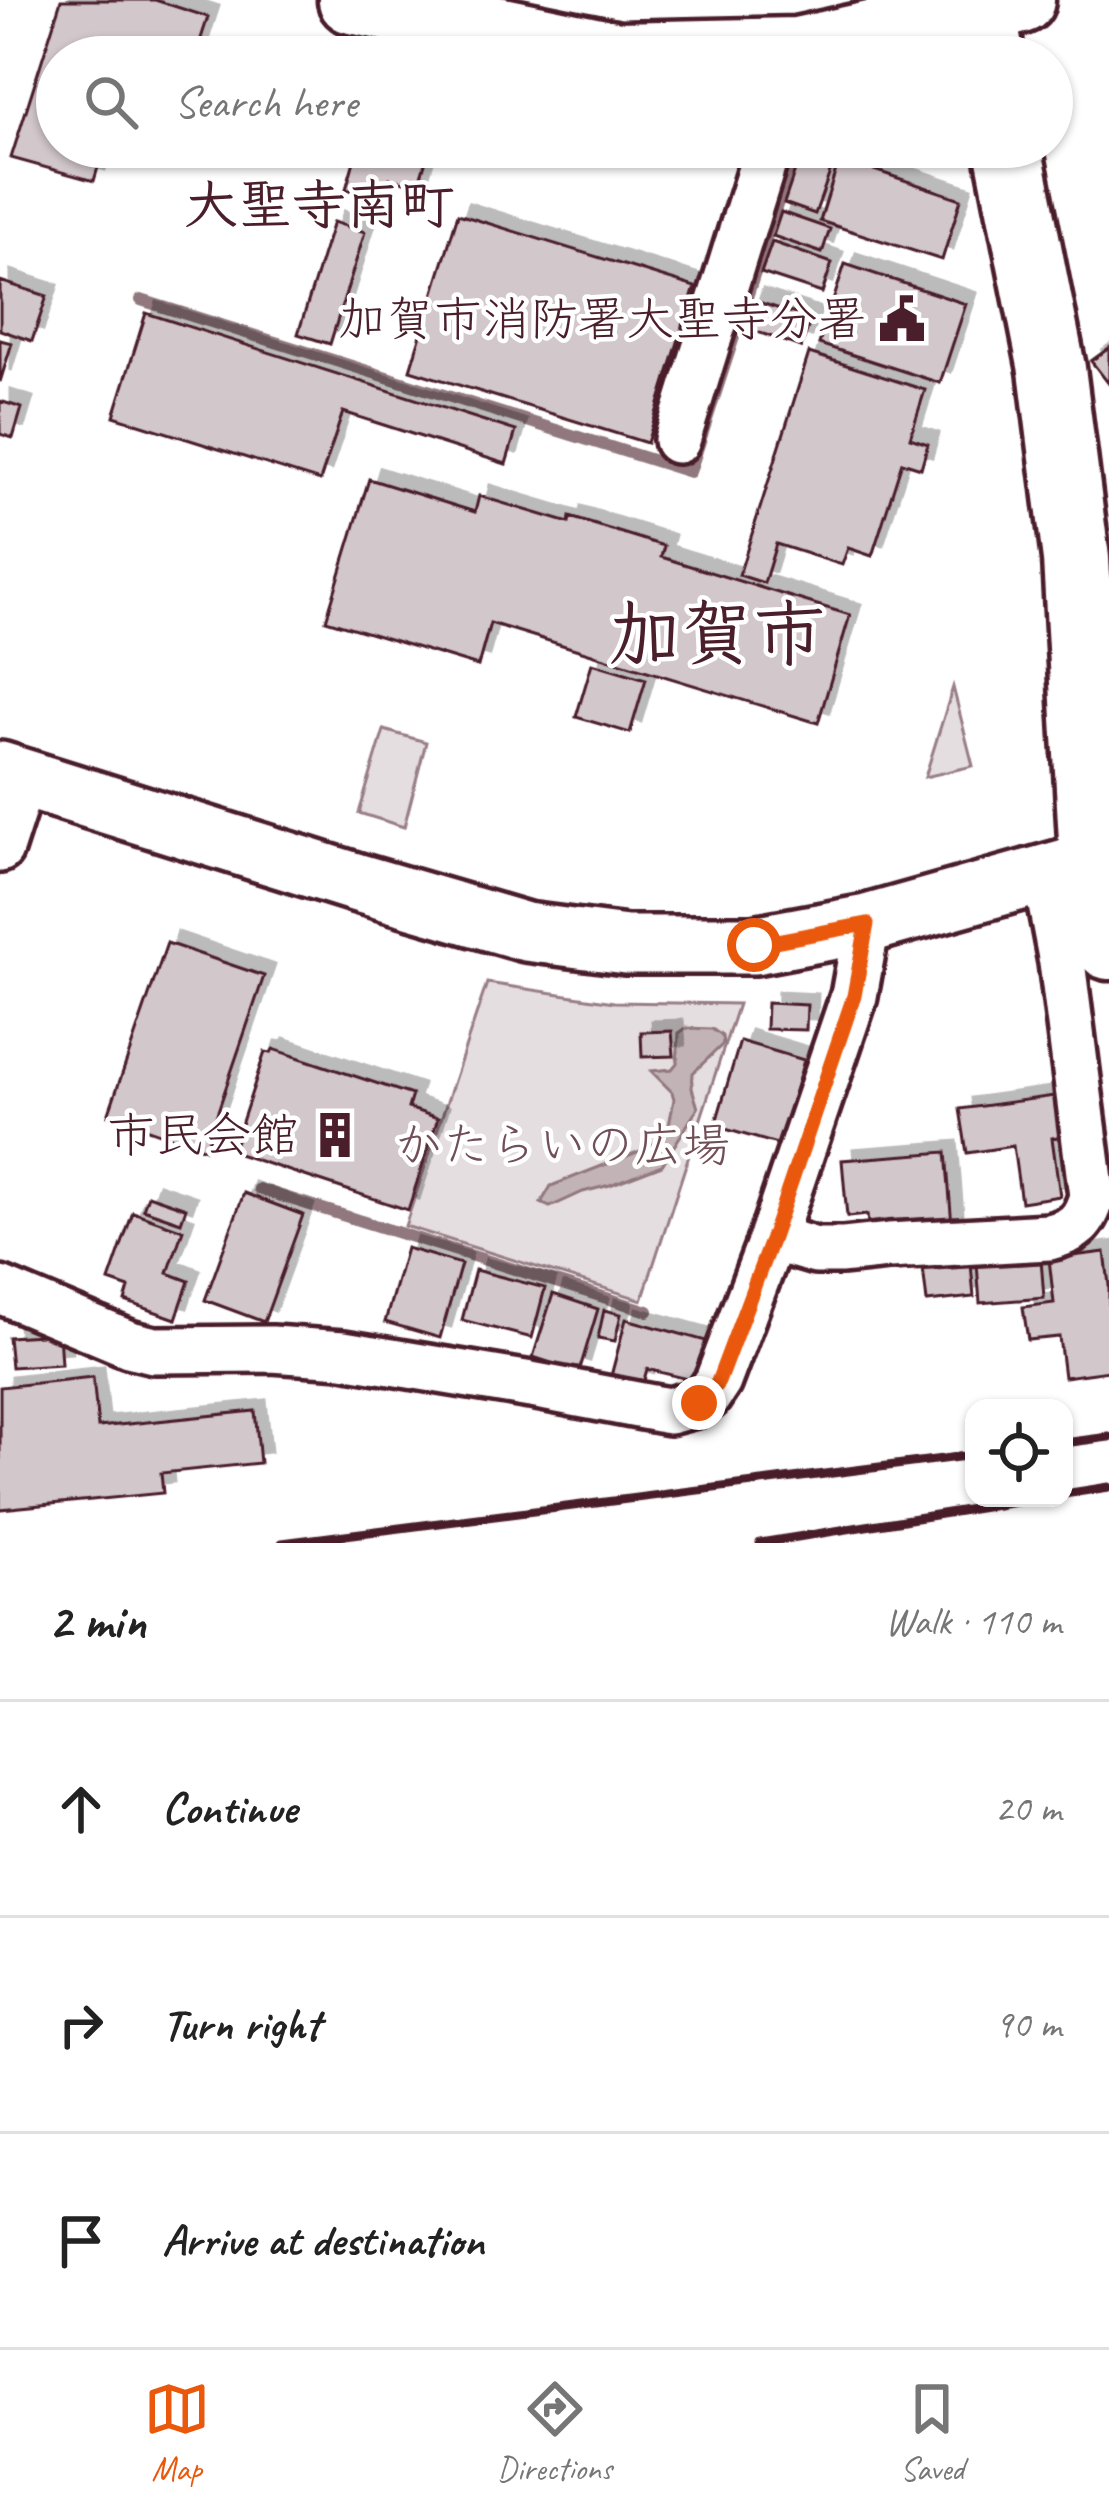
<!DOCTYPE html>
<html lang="en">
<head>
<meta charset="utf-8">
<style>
  :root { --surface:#fff; --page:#f2f2f2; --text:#222; --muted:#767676; --line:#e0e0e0; --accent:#ea580c }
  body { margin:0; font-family:Caveat,"Klee One",sans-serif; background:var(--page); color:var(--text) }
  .controls { position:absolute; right:36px; bottom:36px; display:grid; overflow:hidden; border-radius:24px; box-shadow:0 3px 9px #0004 }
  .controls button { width:108px; height:108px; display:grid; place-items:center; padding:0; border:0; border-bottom:3px solid var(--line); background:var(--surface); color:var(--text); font:60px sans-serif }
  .stop { position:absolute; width:36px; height:36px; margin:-27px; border:9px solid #ea580c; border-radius:50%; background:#fff }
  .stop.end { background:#ea580c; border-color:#fff; box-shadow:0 3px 12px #0008 }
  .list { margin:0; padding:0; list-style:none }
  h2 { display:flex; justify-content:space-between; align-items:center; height:156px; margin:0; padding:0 48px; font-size:51px }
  h2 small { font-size:39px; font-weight:400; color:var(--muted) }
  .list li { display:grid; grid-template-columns:78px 1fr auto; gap:36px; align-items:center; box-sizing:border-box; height:216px; padding:0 48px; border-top:3px solid var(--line) }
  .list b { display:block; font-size:45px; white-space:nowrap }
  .list em { font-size:39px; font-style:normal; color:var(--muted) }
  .icon { flex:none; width:66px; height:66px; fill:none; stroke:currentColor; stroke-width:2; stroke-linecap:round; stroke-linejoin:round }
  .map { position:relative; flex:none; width:1109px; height:1543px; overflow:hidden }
  .search { position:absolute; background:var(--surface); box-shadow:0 3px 9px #0004; left:36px; right:36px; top:36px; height:132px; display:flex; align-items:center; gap:30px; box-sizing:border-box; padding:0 42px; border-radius:66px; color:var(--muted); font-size:45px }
  .sheet { height:804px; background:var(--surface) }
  nav { display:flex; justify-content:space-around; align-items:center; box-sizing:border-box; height:168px; border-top:3px solid var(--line); background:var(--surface); font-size:33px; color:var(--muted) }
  nav a { display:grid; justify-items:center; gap:6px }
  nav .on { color:var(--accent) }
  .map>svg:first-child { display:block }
  .green { fill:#e5dee0; stroke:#987e86; stroke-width:3 }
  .water { fill:#c1b3b6; stroke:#91787e; stroke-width:3 }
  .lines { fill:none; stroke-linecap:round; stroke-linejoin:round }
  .stream { stroke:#91787e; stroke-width:12 }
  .building { fill:#d2c7cb; stroke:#4a1f2b; stroke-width:3; filter:url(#shadow) }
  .minor-casing { stroke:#4a1f2b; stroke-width:54 }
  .tertiary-casing { stroke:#4a1f2b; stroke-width:66 }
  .secondary-casing { stroke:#4a1f2b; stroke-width:75 }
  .trunk-casing { stroke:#4a1f2b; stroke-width:75 }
  .minor { stroke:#fff; stroke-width:45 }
  .tertiary { stroke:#fff; stroke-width:57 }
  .secondary { stroke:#fff; stroke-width:66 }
  .trunk { stroke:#fff; stroke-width:66 }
  .rail { stroke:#4a1f2b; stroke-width:9 }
  .route { stroke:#ea580c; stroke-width:15 }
  .labels { text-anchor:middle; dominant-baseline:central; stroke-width:9; stroke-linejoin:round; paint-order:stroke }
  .poi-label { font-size:48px; fill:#4a1f2b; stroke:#fff; text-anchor:end }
  .park-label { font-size:48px; fill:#714f58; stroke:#fff }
  .quarter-label { font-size:54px; font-weight:bold; fill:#4a1f2b; stroke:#fff }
  .town-label { font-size:72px; font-weight:bold; fill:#4a1f2b; stroke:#fff }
</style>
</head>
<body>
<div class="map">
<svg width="1109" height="1543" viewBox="0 0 1109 1543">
  <defs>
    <filter id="shadow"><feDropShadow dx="11" dy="-11" stdDeviation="0" flood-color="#0004"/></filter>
  </defs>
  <rect width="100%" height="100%" fill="#fff"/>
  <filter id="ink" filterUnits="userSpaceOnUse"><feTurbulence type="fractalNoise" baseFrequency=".00833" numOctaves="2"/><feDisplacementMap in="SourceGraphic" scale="24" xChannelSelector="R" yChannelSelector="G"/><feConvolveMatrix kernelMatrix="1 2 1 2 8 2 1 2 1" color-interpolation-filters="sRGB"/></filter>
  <g filter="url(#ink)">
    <path class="green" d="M 953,687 L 973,766 L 925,777 Z
      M 384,730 L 426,742 L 404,827 L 359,813 Z
      M 487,983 L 614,1002 L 738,1004 L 642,1300 L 405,1226 Z"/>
    <path class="water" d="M 686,1028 L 712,1029 L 722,1036 L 723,1044 L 693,1073 L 692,1088 L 698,1108 L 662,1165 L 610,1185 L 583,1192 L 550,1207 L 541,1203 L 551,1186 L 640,1151 L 662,1138 L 668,1130 L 674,1099 L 672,1092 L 651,1071 L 672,1069 L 677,1063 L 679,1033 Z"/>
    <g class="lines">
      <path class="stream" d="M 141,300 L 690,472 L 796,147
        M 259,1189 L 648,1311"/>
    </g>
    <path class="building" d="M 61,0 L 155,0 L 208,17 L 195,57 L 57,57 L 57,147 L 104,147 L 94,181 L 11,158 Z
      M 358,147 L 430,147 L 418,186 L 390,178 L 384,200 L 346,189 Z
      M 803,147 L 839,147 L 815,214 L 784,203 Z
      M 843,147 L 878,147 L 871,169 L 961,199 L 942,260 L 820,221 Z
      M 781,212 L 830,229 L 822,253 L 773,236 Z
      M 458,214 L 695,287 L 647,443 L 410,370 Z
      M 333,222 L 365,232 L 330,344 L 298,334 Z
      M 772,242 L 832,263 L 822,293 L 761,273 Z
      M 845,264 L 966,304 L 940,383 L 819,344 Z
      M 0,281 L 47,296 L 32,341 L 0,330 Z
      M 752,300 L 811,319 L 801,347 L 743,327 Z
      M 146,313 L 516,431 L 506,464 L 343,412 L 320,481 L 114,416 Z
      M 0,340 L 12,343 L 0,382 Z
      M 1109,348 L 1109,384 L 1091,361 Z
      M 809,353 L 925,390 L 910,438 L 928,444 L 921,468 L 902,462 L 872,556 L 848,548 L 842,565 L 776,544 L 764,583 L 739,575 Z
      M 0,401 L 22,408 L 13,438 L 0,434 Z
      M 369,479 L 475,512 L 479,496 L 569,523 L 570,517 L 664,546 L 661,557 L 850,615 L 818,723 L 490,623 L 478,666 L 326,620 Z
      M 592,663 L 646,679 L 630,733 L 576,717 Z
      M 167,943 L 264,976 L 205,1149 L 108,1115 Z
      M 767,1003 L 807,1005 L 806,1030 L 766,1029 Z
      M 672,1031 L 674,1056 L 642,1057 L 641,1032 Z
      M 740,1041 L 804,1060 L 780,1145 L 715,1126 Z
      M 273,1049 L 412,1095 L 408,1108 L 438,1118 L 408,1210 L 232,1152 L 265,1052 L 271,1053 Z
      M 1062,1095 L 1068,1135 L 1052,1138 L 1060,1196 L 1021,1202 L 1013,1146 L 967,1153 L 960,1109 Z
      M 946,1152 L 952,1225 L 869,1231 L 867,1215 L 847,1217 L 842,1160 Z
      M 244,1193 L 303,1215 L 264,1322 L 205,1300 Z
      M 148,1195 L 186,1208 L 181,1222 L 143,1209 Z
      M 133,1212 L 183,1230 L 168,1273 L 189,1281 L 176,1319 L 125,1301 L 129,1288 L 109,1281 Z
      M 406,1248 L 461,1264 L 440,1338 L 385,1322 Z
      M 1105,1252 L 1109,1285 L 1109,1371 L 1064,1377 L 1059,1337 L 1028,1340 L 1023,1307 L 1054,1303 L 1049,1259 Z
      M 1041,1259 L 1044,1298 L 980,1303 L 977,1264 Z
      M 971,1264 L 974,1297 L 927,1302 L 923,1268 Z
      M 475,1270 L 545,1288 L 532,1338 L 462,1320 Z
      M 553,1294 L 598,1309 L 579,1372 L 533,1357 Z
      M 604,1310 L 621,1314 L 615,1341 L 598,1338 Z
      M 626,1319 L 706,1341 L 696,1381 L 647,1369 L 643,1384 L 611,1376 Z
      M 59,1334 L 61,1364 L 11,1367 L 8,1337 Z
      M 93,1377 L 98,1427 L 255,1411 L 260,1463 L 161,1473 L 163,1493 L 0,1509 L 0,1387 Z"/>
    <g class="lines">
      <defs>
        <path id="minor" d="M 677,440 L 768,147
          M 0,849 L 23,778
          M 772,1238 L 816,1251 L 842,1251 L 889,1246 L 1049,1237 C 1075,1231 1085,1222 1092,1196 L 1062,962 L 1045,873
          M 0,1290 L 129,1344 L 154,1350 L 272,1349 L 343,1354 L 531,1385 L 669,1411 L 699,1403 L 708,1396 L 718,1381 L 772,1238 L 854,996 L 867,924"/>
        <path id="tertiary" d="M 0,771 L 358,883 L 526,932 L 626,945 L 754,945 L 867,924 L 1109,856"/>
        <path id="secondary" d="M 981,11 L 991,57
          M 1008,147 L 1052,369 L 1076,559 L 1093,858 L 1109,946"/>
        <path id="trunk" d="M 352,0 L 618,55 L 797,51 L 981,11 L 1021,0"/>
      </defs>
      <use href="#minor" class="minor-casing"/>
      <use href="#tertiary" class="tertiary-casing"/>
      <use href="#secondary" class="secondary-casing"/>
      <use href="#trunk" class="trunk-casing"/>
      <use href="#minor" class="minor"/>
      <use href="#tertiary" class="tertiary"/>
      <use href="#secondary" class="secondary"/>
      <use href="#trunk" class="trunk"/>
      <path class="rail" d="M 1064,1443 L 1109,1437
        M 1064,1494 L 1109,1487
        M 282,1543 L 974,1455
        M 760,1543 L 1041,1498"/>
    </g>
  </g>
  <g class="lines" filter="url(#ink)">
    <path class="route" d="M 699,1403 L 708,1396 L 718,1382 L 772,1238 L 854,996 L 867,924 L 754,945"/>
  </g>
  <defs>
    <symbol id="civic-bare" viewBox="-9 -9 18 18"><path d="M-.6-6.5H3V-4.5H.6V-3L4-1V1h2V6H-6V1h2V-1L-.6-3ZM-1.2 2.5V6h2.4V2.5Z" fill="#4a1f2b" stroke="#fff" stroke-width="2.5" paint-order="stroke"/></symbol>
    <symbol id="building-bare" viewBox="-9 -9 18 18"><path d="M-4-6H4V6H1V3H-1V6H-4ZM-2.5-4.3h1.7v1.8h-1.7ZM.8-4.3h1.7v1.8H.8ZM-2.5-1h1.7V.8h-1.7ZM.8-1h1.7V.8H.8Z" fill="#4a1f2b" stroke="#fff" stroke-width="2.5" paint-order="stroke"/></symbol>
  </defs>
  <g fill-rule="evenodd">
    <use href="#civic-bare" x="869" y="286" width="66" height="66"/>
    <use href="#building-bare" x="302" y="1102" width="66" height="66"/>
  </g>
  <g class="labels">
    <g class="poi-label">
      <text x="866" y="319">加賀市消防署大聖寺分署</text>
      <text x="299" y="1135">市民会館</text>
    </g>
    <g class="park-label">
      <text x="562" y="1145">かたらいの広場</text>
    </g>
    <g class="quarter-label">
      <text x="319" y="205">大聖寺南町</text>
    </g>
    <g class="town-label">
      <text x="717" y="634">加賀市</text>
    </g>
  </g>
</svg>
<div class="controls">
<button><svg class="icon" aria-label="locate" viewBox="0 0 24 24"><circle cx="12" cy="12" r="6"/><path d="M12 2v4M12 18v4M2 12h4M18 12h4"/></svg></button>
</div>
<div class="stop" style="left:754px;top:945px"></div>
<div class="stop end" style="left:699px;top:1403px"></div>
<div class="search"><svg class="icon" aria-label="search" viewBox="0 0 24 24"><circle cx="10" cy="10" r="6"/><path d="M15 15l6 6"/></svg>Search here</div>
</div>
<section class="sheet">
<h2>2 min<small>Walk · 110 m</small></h2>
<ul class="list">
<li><svg class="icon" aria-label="ahead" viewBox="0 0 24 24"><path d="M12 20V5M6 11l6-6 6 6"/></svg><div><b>Continue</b></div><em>20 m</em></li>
<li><svg class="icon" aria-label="right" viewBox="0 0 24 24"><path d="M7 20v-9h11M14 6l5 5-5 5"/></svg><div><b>Turn right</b></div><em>90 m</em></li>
<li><svg class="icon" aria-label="arrive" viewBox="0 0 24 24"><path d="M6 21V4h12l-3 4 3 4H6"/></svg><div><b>Arrive at destination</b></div></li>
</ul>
</section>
<nav>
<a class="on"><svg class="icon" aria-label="map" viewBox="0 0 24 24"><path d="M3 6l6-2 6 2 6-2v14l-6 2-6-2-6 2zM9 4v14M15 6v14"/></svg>Map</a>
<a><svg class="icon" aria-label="directions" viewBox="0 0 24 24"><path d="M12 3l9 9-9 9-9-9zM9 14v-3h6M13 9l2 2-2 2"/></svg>Directions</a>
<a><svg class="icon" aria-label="saved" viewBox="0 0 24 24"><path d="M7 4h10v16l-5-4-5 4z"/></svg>Saved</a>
</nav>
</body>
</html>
